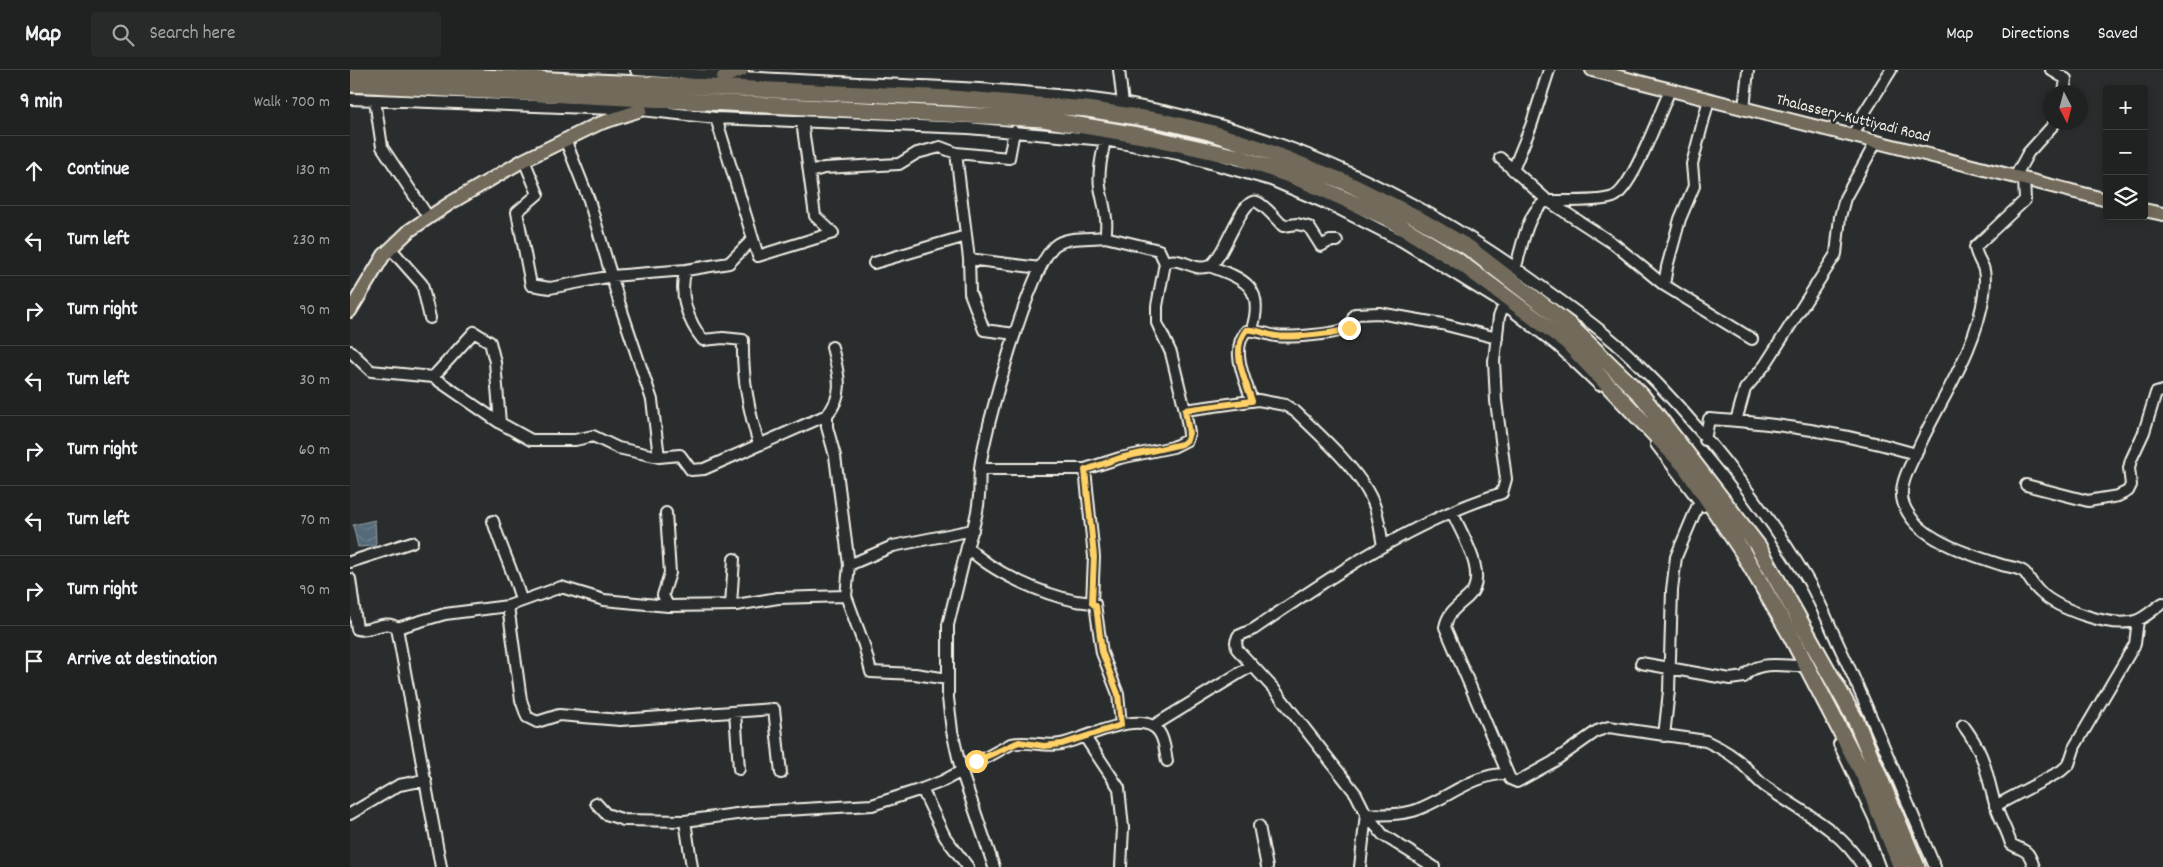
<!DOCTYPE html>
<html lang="en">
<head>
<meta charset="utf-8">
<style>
  :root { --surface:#202222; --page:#282a2a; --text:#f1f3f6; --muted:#a2a4a5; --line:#3d3f40 }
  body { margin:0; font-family:Dekko,sans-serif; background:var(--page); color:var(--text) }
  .controls { position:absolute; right:15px; top:15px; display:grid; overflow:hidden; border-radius:5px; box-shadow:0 2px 8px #0003 }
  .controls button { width:45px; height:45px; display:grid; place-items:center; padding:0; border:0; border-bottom:1px solid var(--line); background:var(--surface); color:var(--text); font:25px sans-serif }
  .compass { position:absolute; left:1693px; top:15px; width:45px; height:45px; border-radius:50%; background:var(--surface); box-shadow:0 2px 8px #0003; rotate:174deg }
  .stop { position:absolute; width:15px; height:15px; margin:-11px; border:4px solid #ffd166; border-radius:50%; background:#fff }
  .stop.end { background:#ffd166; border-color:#fff; box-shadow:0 1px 5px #0008 }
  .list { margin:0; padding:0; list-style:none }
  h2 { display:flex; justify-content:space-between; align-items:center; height:65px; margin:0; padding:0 20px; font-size:21px }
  h2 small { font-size:16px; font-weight:400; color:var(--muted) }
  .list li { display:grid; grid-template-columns:32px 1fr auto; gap:15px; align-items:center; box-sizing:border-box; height:70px; padding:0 20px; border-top:1px solid var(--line) }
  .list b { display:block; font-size:19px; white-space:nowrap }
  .list em { font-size:16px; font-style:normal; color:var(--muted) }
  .icon { flex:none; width:28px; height:28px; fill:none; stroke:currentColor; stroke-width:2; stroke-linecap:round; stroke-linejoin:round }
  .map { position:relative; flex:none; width:1813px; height:797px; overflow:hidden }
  header { display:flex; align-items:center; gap:30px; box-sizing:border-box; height:70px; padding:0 25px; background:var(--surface); border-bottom:1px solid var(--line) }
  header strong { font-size:24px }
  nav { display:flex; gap:28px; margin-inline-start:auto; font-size:18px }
  .search { width:350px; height:45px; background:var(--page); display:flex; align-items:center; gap:12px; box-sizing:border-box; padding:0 18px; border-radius:5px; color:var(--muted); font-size:19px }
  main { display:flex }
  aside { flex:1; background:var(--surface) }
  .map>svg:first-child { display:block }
  .water { fill:url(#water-waves); stroke:#95a1a5 }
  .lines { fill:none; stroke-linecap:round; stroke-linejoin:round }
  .minor-casing { stroke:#f4f1e8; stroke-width:14 }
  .major-casing { stroke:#f4f1e8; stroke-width:16 }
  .highway-casing { stroke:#f4f1e8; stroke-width:19 }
  .minor { stroke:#2a2d2e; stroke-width:10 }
  .major { stroke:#726b5a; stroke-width:12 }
  .highway { stroke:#726b5a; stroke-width:15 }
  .route { stroke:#ffd166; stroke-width:6 }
  .labels { text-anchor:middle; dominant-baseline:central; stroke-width:5; stroke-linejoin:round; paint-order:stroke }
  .street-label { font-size:16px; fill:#f4f1e8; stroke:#2a2d2e }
</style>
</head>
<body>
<header>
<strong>Map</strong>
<div class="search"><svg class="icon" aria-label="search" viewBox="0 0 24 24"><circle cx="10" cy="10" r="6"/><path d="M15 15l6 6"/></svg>Search here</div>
<nav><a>Map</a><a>Directions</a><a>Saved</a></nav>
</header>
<main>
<aside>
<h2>9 min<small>Walk · 700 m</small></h2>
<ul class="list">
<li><svg class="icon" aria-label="ahead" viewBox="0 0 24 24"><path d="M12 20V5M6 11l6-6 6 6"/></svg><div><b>Continue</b></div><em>130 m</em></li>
<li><svg class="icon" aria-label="left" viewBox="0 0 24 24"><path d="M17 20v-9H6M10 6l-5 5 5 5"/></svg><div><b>Turn left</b></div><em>230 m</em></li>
<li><svg class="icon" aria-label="right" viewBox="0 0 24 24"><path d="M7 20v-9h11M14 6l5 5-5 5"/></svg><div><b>Turn right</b></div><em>90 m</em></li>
<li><svg class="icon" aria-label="left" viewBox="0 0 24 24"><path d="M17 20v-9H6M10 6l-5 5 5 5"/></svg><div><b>Turn left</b></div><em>30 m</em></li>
<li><svg class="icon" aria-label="right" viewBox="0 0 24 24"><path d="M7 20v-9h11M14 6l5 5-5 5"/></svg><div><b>Turn right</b></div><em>60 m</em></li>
<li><svg class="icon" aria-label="left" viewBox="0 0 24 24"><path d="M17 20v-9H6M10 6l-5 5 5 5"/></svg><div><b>Turn left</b></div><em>70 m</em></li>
<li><svg class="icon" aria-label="right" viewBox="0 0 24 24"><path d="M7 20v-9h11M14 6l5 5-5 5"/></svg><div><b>Turn right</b></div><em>90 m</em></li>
<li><svg class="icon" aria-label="arrive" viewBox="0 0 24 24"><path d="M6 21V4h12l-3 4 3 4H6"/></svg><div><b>Arrive at destination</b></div></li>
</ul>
</aside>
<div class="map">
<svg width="1813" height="797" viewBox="0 0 1813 797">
  <defs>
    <pattern id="water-waves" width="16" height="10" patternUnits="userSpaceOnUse" patternTransform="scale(1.25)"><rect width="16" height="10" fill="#556b78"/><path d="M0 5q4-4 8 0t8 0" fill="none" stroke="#6e818b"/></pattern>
  </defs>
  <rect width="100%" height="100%" fill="#2a2d2e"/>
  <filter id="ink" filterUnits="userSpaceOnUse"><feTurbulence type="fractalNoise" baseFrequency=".02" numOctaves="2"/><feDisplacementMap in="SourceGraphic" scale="10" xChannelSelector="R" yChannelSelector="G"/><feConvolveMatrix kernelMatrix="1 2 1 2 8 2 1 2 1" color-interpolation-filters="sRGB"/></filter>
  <g filter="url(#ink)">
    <path class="water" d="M 25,450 L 26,473 L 25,476 L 8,477 L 3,455 Z"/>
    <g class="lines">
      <defs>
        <path id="minor" d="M 286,0 C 374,7 463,11 553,15 C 627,19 704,22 777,34 C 937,62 1071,127 1200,223 C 1229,244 1260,266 1285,291 C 1346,350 1412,434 1456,507 C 1470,530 1480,557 1492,582 C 1525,653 1554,725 1585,797
          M 769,0 L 773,34
          M 1701,0 L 1716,9 L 1714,22
          M 0,29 L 291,40 L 366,48 L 618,58 L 755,70 L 828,84 L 921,110 L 987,138 L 1052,171 L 1154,234 L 1208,276 L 1249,315
          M 25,30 L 32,77 L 79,148
          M 1394,39 L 1398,0
          M 1503,66 L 1514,43 L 1541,0
          M 215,69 L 239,130 L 270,235 L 302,330 L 309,387 L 330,385 L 341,400 L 354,399 L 477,345
          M 755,70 C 752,85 748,101 750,117 C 753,134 759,150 755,167 C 740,169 721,166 707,174 C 681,189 633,365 630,399 C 629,408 630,417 629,426 C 628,443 623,460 617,477 C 642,502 691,524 726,531 C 732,532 739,532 745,534 L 752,583 L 768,624 L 771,655
          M 606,83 L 619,189 L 690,198
          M 1150,88 L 1198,131 L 1264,174 L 1314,215 L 1402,269
          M 174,90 L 188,124 L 167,142 L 181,215 L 200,218 L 262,206 L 336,200 L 379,193 L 403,169 L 366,48
          M 1163,100 L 1181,56 L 1199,0
          M 460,102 L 474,98 L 549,94 L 567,83 L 590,77 L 606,83 L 659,88 L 664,61
          M 1665,107 L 1678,83 L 1706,52
          M 1674,109 L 1675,130 L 1625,177 C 1626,185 1630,190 1633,197 C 1636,205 1635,216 1634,224 C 1626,281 1591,328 1568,379 C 1562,392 1553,407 1552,421 C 1551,430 1555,439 1560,446 C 1577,472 1624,486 1652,495 C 1659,497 1672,498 1676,504 C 1680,510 1684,517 1690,522 C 1708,539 1760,558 1785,551 C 1796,548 1803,539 1813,533
          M 755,167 L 809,180 L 815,193
          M 403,169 L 408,186 L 483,163 L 465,146 L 452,51
          M 987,171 L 980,171 L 971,176 L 959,157 L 947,154 L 933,156 C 925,148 917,137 907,132 C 891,125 875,189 859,196 C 844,203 829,184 815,193 L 807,236 L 807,253 L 821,283 L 835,340 L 908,330 L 935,335 L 946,342 C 970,365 1009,400 1022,430 C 1029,444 1030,461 1033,476
          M 41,179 L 72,214 L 80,248
          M 619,189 L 620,223 L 634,260 L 665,264
          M 524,193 L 616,166
          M 859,196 C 895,209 915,217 902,259
          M 1166,196 C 1172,177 1178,137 1198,131 C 1212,131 1251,132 1263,127 C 1282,120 1310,42 1320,20
          M 336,200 C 328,223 338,252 353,270 L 373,268 L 393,270 C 392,306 398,339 409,374
          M 1314,215 L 1317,197 L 1330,149 L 1344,116 L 1342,94 L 1359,29
          M 482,277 C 488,303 496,323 477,345 L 477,357 L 485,386 L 499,495
          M 0,281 L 21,301 L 83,307
          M 902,331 C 895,309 880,281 896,261 C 906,259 915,264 926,266 C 940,268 987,264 999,258 L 1005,244 L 1029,243 L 1092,254 L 1147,268
          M 1386,351 L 1395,319 L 1415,295 L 1486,184 L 1490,147 L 1495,128 L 1526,72
          M 150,353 L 83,307 L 124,262 L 140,272 L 145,292 L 150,353 L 181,370 L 225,370 L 243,366 L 268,378 L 309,387
          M 1355,370 L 1359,349 C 1429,353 1499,364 1566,384
          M 1306,374 L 1353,436
          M 630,399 L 735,399 L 770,388 L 823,377 L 837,370 L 839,363 L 835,340
          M 735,399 L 744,487 L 742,533
          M 1676,415 L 1738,431 L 1768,426 L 1778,421 L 1781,415 L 1779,398 L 1781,390 L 1794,362 L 1806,323 L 1813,321
          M 1102,442 C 1112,465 1140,507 1118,527 C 1107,537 1098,542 1095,557 L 1160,709 L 1167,712 L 1203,692 L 1247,661 L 1259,657 L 1356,671 C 1369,677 1384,685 1394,696 C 1402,703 1407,711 1416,717 C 1450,741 1491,759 1513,797
          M 316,443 L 320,503 L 313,525 L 318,536
          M 143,451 C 151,478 164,503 171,530
          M 617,477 L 598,555 L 598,628 L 602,661 L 611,700 L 644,797
          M 0,492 L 62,472
          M 0,509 L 7,559 C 20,563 35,548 47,558 L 91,797
          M 496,526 L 514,575 L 521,602 L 565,604 L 598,609
          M 381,535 L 384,489
          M 158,536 L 171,630 L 177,647 L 187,652 L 209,645 L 270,650 L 424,639 L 431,703
          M 47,558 L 95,544 L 158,536 L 211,517 L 254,530 L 318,536 L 386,535 L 428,528 L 496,526 L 499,495 L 543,476 L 623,460
          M 1291,593 L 1380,609 L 1394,607 C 1406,590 1431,596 1450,596
          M 385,642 L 389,699
          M 1613,655 C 1636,686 1635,699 1645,734 C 1649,747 1657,760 1661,774 C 1676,783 1677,777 1684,797
          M 803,656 L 901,596
          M 1314,666 L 1319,621 L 1322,520 L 1326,487 L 1350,430
          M 735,667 L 769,718 L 773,758 L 771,797
          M 1489,674 L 1524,748 L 1542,797
          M 246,733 L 256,744 L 274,750 L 335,751 L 401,742 L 522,735 L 572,719
          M 1645,736 L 1711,701 L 1719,694 L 1725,676 L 1785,574 L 1788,550
          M 0,744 L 49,715 L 76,710
          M 1016,744 C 1031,745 1048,745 1063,741 C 1092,732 1126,702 1157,704
          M 335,751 L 342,797
          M 909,756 L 917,797
          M 618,797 L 595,767 L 572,719 L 593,711 L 661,674 C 677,670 694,677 711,674 C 733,670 792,637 809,662 C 815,670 815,682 817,691
          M 1010,797 L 1016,744
          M 1084,797 L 1033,765 L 1016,744 L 1006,724 L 924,619 L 887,579 L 886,572 L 888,566 L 904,559 C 982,506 1062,451 1152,423 L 1156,409 L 1146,331 L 1144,291 L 1149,247 L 1154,234"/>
        <path id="major" d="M 1242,0 L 1757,130
          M 373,7 L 392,0
          M 1794,140 L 1813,144
          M 0,241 L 34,185 L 60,160 L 102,132 L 174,90 L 248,54 L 291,40"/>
        <path id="highway" d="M 0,1 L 602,28 L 737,39 L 812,51 L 859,62 L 909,78 L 995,112 L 1064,146 L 1119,178 L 1219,255 L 1292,326 L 1408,476 L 1506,651 L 1567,797
          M 0,14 L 693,49 L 793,66 L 888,87 L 950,109 L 1039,149 L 1108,191 L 1217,272 L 1335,396 L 1392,481 L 1439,562 L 1516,710 L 1551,797"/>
      </defs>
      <use href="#minor" class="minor-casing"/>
      <use href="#major" class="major-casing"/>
      <use href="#highway" class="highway-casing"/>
      <use href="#minor" class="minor"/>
      <use href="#major" class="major"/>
      <use href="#highway" class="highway"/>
    </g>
  </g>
  <g class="lines" filter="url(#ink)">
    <path class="route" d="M 626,691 L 669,672 L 694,676 L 712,674 L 771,655 L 768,624 L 752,582 L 746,536 L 742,533 L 744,486 L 735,400 L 770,388 L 832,374 L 837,370 L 839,363 L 835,340 L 902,331 C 895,309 880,281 896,260 C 906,258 915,265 926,266 C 940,268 987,264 999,258"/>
  </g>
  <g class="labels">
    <g class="street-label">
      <text transform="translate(1503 49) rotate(14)">Thalassery-Kuttiyadi Road</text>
    </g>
  </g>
</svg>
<div class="controls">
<button>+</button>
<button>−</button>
<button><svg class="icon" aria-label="layers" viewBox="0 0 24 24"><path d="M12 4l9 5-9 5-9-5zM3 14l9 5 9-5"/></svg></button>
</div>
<svg class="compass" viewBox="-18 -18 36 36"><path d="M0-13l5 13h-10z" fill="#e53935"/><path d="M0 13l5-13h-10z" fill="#a2a4a5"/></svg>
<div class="stop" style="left:626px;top:691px"></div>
<div class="stop end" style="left:999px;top:258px"></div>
</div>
</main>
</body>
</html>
